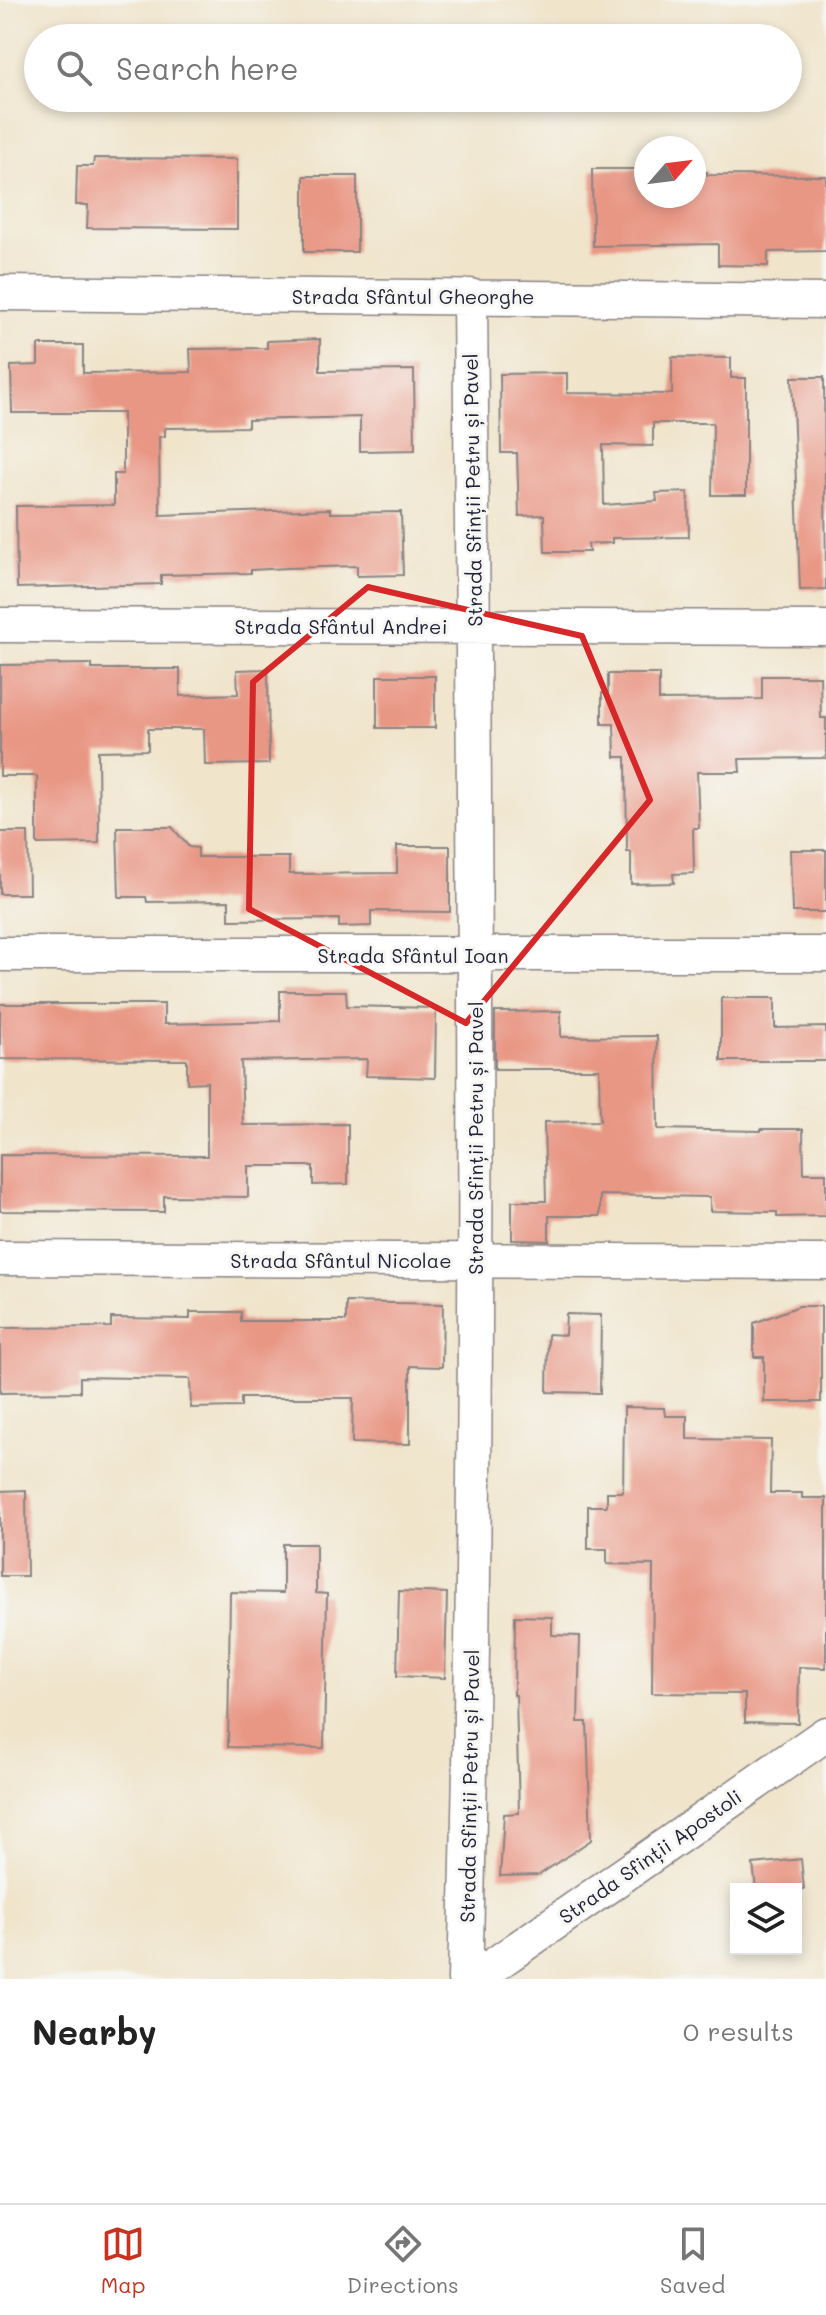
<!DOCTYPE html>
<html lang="en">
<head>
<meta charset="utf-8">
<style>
  :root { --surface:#fff; --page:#f6f6f6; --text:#222; --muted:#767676; --line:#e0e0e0; --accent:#c8321e }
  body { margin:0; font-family:Mali,sans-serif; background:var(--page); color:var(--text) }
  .controls { position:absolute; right:24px; bottom:24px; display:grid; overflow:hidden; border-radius:0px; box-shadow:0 4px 12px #0003 }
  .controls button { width:72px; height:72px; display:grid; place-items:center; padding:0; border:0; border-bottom:2px solid var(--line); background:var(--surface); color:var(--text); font:40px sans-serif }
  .compass { position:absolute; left:634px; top:136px; width:72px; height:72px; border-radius:50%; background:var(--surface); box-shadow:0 4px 12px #0003; rotate:62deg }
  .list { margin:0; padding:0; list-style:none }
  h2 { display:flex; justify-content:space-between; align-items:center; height:104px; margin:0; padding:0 32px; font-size:34px }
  h2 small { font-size:26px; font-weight:400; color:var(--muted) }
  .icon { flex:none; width:44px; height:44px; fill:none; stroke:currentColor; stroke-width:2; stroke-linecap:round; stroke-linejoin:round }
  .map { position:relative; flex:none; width:826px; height:1979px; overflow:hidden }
  .search { position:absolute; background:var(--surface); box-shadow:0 4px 12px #0003; left:24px; right:24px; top:24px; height:88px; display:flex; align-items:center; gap:20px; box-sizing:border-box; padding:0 28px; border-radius:44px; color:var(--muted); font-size:30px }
  .sheet { height:224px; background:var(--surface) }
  nav { display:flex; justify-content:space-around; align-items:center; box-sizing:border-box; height:112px; border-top:2px solid var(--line); background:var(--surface); font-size:22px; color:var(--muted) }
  nav a { display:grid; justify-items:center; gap:4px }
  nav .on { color:var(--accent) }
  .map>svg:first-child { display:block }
  .building { fill:#e99785 }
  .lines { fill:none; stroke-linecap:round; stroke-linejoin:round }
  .minor-casing { stroke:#898383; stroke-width:37 }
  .minor { stroke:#fff; stroke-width:34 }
  .marked { fill:none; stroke:#d62828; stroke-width:6; stroke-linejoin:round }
  .labels { text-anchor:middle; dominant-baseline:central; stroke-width:6; stroke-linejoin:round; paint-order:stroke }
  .street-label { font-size:20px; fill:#22223b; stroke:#f6f6f2 }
</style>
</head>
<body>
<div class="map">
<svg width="826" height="1979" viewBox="0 0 826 1979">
  <rect width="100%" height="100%" fill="#f6f6f2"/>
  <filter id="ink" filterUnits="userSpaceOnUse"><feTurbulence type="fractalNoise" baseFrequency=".0125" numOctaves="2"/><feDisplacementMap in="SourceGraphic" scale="16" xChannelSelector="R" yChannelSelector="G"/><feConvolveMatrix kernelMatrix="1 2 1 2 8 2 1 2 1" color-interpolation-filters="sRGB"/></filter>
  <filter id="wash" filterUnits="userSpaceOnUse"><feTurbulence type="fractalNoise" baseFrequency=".006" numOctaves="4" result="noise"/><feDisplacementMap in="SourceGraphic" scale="32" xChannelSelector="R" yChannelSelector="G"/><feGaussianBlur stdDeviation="1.8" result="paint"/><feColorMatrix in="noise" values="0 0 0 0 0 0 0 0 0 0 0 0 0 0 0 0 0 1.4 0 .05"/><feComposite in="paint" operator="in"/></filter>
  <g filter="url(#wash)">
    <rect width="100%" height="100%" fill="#f0e4cb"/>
    <g id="blocks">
      <path class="building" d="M 94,158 L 237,159 L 237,229 L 87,228 L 88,205 L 76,205 L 77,166 L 93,166 Z
        M 592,169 L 646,169 L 646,196 L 694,196 L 694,172 L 707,172 L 707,175 L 826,176 L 826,251 L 768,252 L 768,266 L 718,265 L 718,244 L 593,246 Z
        M 304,176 L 357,176 L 357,252 L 304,252 Z
        M 320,339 L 320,371 L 414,370 L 415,450 L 360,451 L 360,417 L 248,420 L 248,427 L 165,428 L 165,436 L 159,437 L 160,515 L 330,509 L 330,513 L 401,512 L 403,575 L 357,576 L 357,566 L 288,568 L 251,570 L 251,573 L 161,575 L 161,584 L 17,588 L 16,506 L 114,505 L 114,474 L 123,474 L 123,413 L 12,413 L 11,366 L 38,365 L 38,345 L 83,345 L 83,373 L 191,372 L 190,349 L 267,348 L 267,341 Z
        M 672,357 L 731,358 L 731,378 L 746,378 L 746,495 L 712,495 L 713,423 L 653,423 L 653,446 L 603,445 L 604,505 L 657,501 L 656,493 L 688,492 L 689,537 L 612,538 L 612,543 L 588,544 L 589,552 L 545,552 L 544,515 L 519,516 L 517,453 L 501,453 L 500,374 L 567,373 L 567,393 L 672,394 Z
        M 792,377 L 824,377 L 826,589 L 800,590 Z
        M 92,664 L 92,669 L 180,669 L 180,696 L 238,694 L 237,670 L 268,669 L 269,764 L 205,765 L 204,729 L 148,729 L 148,750 L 98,751 L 99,843 L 37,844 L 37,776 L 0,776 L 0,665 Z
        M 608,674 L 659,674 L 659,700 L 762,699 L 762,676 L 820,676 L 821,718 L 826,718 L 826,758 L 739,759 L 740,772 L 697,772 L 699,828 L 693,828 L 694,873 L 673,874 L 674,883 L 631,884 L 631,852 L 627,852 L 626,757 L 615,757 L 614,724 L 602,724 L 602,693 L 608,693 Z
        M 377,676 L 435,676 L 435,728 L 377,728 Z
        M 117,827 L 172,827 L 189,847 L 198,848 L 198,857 L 289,857 L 289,874 L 397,873 L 397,846 L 450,846 L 450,912 L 371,911 L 371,926 L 339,927 L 339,919 L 229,920 L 229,901 L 147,902 L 146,897 L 119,897 Z
        M 0,832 L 28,832 L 29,894 L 0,894 Z
        M 790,850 L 826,850 L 826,912 L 792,912 Z
        M 280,991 L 346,991 L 347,1006 L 436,1008 L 435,1078 L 366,1076 L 367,1059 L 241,1061 L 243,1125 L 348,1124 L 348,1184 L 313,1185 L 313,1166 L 248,1166 L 248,1197 L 164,1196 L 164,1212 L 0,1211 L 0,1155 L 207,1156 L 207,1082 L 187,1083 L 187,1060 L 0,1059 L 0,1004 L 164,1004 L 164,1024 L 280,1021 Z
        M 721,998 L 775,998 L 775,1028 L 826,1027 L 826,1061 L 721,1061 Z
        M 561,1011 L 561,1037 L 657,1036 L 658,1129 L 761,1131 L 761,1129 L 803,1129 L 804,1173 L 826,1173 L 826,1216 L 777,1217 L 777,1212 L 710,1211 L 710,1197 L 600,1195 L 600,1216 L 549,1216 L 549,1241 L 512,1240 L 512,1201 L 546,1201 L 544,1122 L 600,1121 L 599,1069 L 495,1069 L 495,1012 Z
        M 346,1302 L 443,1304 L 442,1367 L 410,1366 L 410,1444 L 352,1443 L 353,1398 L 241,1398 L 241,1407 L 191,1408 L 190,1379 L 80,1377 L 80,1392 L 0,1393 L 0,1328 L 111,1327 L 111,1318 L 190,1319 L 190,1312 L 241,1312 L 241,1321 L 346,1321 Z
        M 799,1306 L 821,1306 L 821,1402 L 764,1402 L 764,1357 L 754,1357 L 754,1323 Z
        M 566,1314 L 601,1315 L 600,1393 L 547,1392 L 548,1334 L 565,1335 Z
        M 624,1407 L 664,1408 L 665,1416 L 687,1416 L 687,1439 L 771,1440 L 770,1493 L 802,1493 L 802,1498 L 826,1498 L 826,1668 L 799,1667 L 798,1723 L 745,1722 L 745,1694 L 652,1693 L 653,1565 L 607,1564 L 607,1549 L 588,1549 L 588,1506 L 607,1506 L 607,1492 L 623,1492 Z
        M 26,1490 L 27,1576 L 0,1576 L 0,1491 Z
        M 283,1544 L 316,1544 L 316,1593 L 327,1594 L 324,1748 L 228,1747 L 230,1592 L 283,1593 Z
        M 399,1591 L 447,1593 L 445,1678 L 397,1676 Z
        M 515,1616 L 552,1617 L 552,1635 L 580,1636 L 578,1722 L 587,1722 L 591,1840 L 539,1875 L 500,1876 L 504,1814 L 519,1813 L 516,1695 L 514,1695 Z
        M 801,1859 L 804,1889 L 756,1889 L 753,1864 Z"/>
    </g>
  </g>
  <g filter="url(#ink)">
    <use href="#blocks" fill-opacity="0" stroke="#898383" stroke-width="2"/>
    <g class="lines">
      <defs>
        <path id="minor" d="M 0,293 L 826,301
          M 0,625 L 826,628
          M 0,954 L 826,954
          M 0,1258 L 826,1262
          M 465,1979 C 481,1418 475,857 470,296
          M 474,1979 L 826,1734"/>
      </defs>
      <use href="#minor" class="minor-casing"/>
      <use href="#minor" class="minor"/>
    </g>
  </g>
  <path class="marked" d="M 368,587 L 582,636 L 650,800 L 466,1023 L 249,909 L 253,682 Z"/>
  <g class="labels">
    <g class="street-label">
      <text x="413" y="296">Strada Sfântul Gheorghe</text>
      <text transform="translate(472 490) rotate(-91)">Strada Sfinții Petru și Pavel</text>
      <text x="341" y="626">Strada Sfântul Andrei</text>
      <text x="413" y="955">Strada Sfântul Ioan</text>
      <text transform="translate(475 1138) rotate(-90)">Strada Sfinții Petru și Pavel</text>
      <text x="341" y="1260">Strada Sfântul Nicolae</text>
      <text transform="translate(469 1786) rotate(-89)">Strada Sfinții Petru și Pavel</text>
      <text transform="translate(650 1856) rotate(-35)">Strada Sfinții Apostoli</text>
    </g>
  </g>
</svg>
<div class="controls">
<button><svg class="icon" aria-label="layers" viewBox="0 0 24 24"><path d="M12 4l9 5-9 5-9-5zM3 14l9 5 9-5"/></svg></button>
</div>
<svg class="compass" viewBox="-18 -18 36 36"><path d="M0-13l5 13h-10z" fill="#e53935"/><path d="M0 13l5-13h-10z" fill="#767676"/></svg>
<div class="search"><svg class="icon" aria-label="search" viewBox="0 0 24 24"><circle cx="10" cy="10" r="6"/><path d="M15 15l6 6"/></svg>Search here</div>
</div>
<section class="sheet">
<h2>Nearby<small>0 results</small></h2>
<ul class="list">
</ul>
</section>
<nav>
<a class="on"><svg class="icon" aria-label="map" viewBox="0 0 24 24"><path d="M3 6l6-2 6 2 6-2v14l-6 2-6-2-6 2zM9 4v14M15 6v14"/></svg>Map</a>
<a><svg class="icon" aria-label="directions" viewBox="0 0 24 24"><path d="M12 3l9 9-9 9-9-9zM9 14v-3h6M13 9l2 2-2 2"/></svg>Directions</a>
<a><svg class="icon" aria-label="saved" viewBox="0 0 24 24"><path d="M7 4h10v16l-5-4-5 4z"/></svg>Saved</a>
</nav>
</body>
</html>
